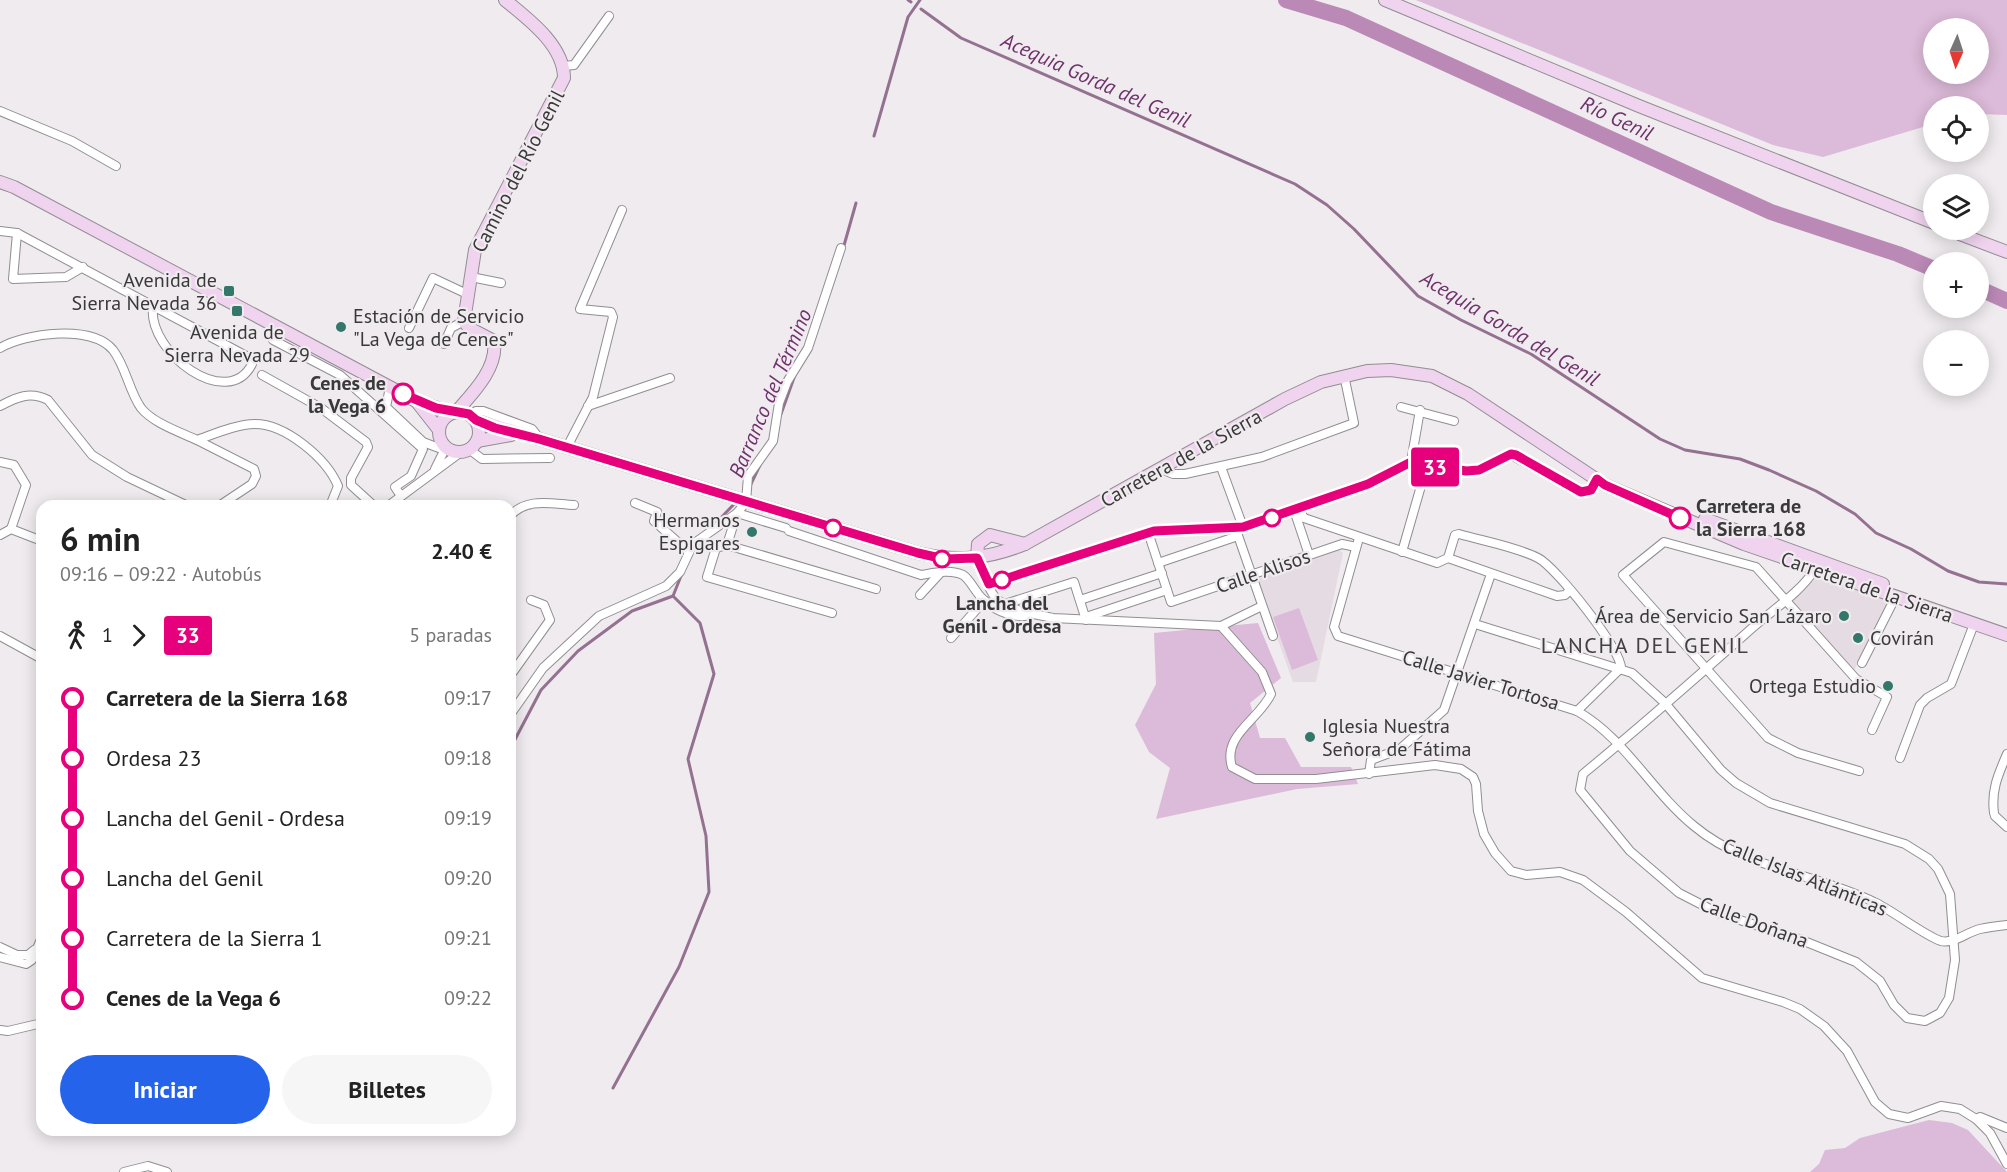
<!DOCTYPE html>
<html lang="es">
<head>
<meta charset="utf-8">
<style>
	:root { --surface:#fff; --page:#f6f6f6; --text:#222; --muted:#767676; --accent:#2563eb }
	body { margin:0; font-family:"PT Sans",sans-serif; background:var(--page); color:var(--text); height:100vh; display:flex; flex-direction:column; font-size:22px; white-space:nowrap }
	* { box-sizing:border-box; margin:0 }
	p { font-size:20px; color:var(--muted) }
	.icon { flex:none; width:33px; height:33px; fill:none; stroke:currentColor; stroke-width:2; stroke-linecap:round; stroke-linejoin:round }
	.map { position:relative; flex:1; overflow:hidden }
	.side { position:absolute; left:36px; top:500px; width:480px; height:636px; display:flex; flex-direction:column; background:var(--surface); border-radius:18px; box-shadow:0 3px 15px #0003 }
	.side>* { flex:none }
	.badge { padding:0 12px; border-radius:4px; font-size:21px; line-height:39px }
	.needle { width:39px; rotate:183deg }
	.fabs { position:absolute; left:1923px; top:18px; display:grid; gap:12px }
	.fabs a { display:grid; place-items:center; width:66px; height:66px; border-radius:50%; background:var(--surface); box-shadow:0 3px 15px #0003; font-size:30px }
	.map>.badge { position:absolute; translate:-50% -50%; box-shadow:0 0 0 3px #fff }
	.legs { display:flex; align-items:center; gap:9px; height:66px; padding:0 24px; font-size:20px }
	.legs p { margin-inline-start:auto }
	.head { display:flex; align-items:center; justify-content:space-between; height:102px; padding:0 24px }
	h1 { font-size:33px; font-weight:700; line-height:45px }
	.cta { display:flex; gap:12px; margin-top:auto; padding:12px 24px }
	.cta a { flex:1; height:69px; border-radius:36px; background:var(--accent); color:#fff; font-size:24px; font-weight:700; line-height:69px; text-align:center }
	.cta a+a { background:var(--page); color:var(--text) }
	ul { padding:0 24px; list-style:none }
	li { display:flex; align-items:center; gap:21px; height:60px; font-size:22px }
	li i { display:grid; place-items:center; width:9px; height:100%; margin:0 8px; background:currentColor }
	li i::after { content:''; width:15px; height:15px; margin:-8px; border:4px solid; border-radius:50%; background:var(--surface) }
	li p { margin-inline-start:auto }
	li:first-child i { background:linear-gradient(#0000 50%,currentColor 0) }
	li:last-child i { background:linear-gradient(currentColor 50%,#0000 0) }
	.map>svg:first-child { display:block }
	.built { fill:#e5dbe3 }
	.green { fill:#dcbad9; fill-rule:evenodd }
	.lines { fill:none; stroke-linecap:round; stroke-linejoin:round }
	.stream { stroke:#947191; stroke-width:3 }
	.river { stroke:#bb89b6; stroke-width:16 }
	.street-casing { stroke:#918e91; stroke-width:10 }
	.secondary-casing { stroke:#918e91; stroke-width:14 }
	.street { stroke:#fff; stroke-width:8 }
	.secondary { stroke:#f0d3ee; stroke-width:12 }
	.line-1-casing { stroke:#fff; stroke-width:14 }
	.line-1 { stroke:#e6007b; stroke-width:9 }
	.poi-dot { fill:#33776b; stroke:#efebee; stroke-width:2 }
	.stop-1-dot { fill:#fff; stroke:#e6007b; stroke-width:3 }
	.labels { text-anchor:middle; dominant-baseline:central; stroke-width:4.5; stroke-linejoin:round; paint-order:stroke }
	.street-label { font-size:20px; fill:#3a393a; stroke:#efebee }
	.poi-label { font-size:20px; fill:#3a393a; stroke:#efebee; text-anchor:end }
	.stop-label { font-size:20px; font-weight:bold; fill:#3a393a; stroke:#efebee; text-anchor:end }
	.water-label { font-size:21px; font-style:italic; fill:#6f326c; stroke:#efebee }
	.quarter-label { font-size:22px; letter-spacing:1.5px; fill:#434042; stroke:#efebee }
</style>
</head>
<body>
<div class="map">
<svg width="2007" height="1172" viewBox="0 0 2007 1172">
	<rect width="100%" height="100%" fill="#efebee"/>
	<g class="built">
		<path d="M1338,549L1343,553L1316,682H1293L1255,576Z"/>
		<path d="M1821,574L1890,598L1854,671L1791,600Z"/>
	</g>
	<g class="green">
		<path d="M1416,0H2007V115L1979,114L1978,106H1934L1933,124L1823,157L1773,145ZM1934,28H1978V74H1934Z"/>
		<path d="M1299,608L1318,660L1292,670L1273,617Z"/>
		<path d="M1258,623L1281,678L1250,703L1260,738H1285L1301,767H1351L1358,784L1297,789L1156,819L1170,768L1149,752L1135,725L1156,684L1154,633Z"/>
		<path d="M1929,1120L1952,1123L1968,1130L2007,1172H1810L1819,1164L1825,1150L1845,1148L1860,1138Z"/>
	</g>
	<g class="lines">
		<g class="stream">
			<path d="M908,0L911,2"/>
			<path d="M921,9L961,38L1295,184L1327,205L1354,229L1418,296L1461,320L1531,354L1660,439L1685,450L1740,459L1769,470L1816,491L1855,514L1876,533L1911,549L1948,571L1979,582L2007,584"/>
			<path d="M874,136L908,17L920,0"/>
			<path d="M843,249L856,203"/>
			<path d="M781,414L795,375"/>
			<path d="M750,486L760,465"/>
			<path d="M716,523L736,502"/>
			<path d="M510,749L541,690L578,651L632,611L673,596L681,576"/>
			<path d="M613,1088L679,967L709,892L706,836L688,759L714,674L700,623L673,596"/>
		</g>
		<g class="river">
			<path d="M1286,0L1346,18L1771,212L1898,254L1934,269"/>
			<path d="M1978,288L2007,301"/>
		</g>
		<g class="street-casing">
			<g id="street">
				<path d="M564,66L574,65L609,16"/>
				<path d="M0,111L72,141L116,166"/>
				<path d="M0,231L17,233L250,358L252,364C228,412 147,353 153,306"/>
				<path d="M17,233L13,279L66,277L83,267"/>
				<path d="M471,277L501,283"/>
				<path d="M409,328L433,278L467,294"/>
				<path d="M273,340L340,375L423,449L411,476L395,487L401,496"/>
				<path d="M444,344L451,328L464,321"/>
				<path d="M0,348C25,333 92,324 113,350C126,367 129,391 141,408C153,423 180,432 197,440C214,434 237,424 255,424C286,424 327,459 338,486L330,506"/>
				<path d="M262,375L321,408L366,442L368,447L351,478V485L374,506"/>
				<path d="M390,387L386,407L423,442L439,448L444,446"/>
				<path d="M0,406C17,397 30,391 48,400L92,455L127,477L188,506"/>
				<path d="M588,406L670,378"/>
				<path d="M1401,407L1454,421"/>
				<path d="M471,415L476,411H483L532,429L539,438"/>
				<path d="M197,440L254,469L256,476L252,484L219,506"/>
				<path d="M567,447L593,397L613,317L611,312L580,309L622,210"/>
				<path d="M469,449L482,459L550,458"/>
				<path d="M0,462L14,465L26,485L11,529"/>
				<path d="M1411,462L1420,410"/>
				<path d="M1221,467L1243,527"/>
				<path d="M435,469L446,447"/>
				<path d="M1161,469L1173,474H1185L1262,457L1354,423L1344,375"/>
				<path d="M635,503L657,512L654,521L689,552"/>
				<path d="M388,506L461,452"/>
				<path d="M1299,509L1304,518L1437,563L1448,558L1557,596L1565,595L1569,591"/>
				<path d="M1294,510L1309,555"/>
				<path d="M737,513L786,528"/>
				<path d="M510,516C527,497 551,504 574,505"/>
				<path d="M1235,527L1273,636"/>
				<path d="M789,531L921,575C934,573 950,569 963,575C971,580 976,594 984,600C998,613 1018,620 1035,614"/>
				<path d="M1148,532L1171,602L1342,544L1356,547"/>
				<path d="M0,535L11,529L42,541"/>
				<path d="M1359,538L1334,627L1338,636L1577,711C1625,738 1651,791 1694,826C1745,869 1815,873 1874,902C1892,910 1925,936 1941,941C1954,944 1967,932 1980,929C1989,927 1998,926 2007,925"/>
				<path d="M727,545L876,589"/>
				<path d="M1402,552L1427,465"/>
				<path d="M977,558C983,570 987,588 995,597C1008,611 1035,614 1053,618L1221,626L1262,672L1271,694C1259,720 1222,735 1232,767L1255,779H1316L1435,765L1461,769L1473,777L1476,784L1478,811L1484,834L1495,853L1511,871L1526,875L1560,872L1583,880L1626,912L1702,978L1783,1002L1800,1009L1824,1026L1847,1051L1875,1102L1889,1114L1908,1118L1941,1106L1960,1109L1976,1119L1990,1133L2007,1164"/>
				<path d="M1448,558L1455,535L1459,534C1483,541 1517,547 1538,558C1556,567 1621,649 1621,668"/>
				<path d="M1158,563L1238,536"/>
				<path d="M989,584L1154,531L1243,527L1368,484L1411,462L1465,471L1479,470L1511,455L1581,492L1591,490L1597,479"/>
				<path d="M920,595L942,571"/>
				<path d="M1080,600L1162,573"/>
				<path d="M1005,604L1074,582L1086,620"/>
				<path d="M832,613L707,577L716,548L727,545L737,513L746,502L748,476L773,441L779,403L787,382L808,348L841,248"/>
				<path d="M1086,617L1167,590"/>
				<path d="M1475,624L1632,673L1665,703L1721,770L1736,783L1770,803L1905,844L1929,859L1938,869L1950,894L1955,960L1949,998L1940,1013L1925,1021L1907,1018L1894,1005L1880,981L1856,962L1799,939L1718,913L1679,893L1630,851L1580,790L1583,774C1640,727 1696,678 1751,629C1771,611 1801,592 1815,569"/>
				<path d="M1221,626L1262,606"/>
				<path d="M0,636L42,659"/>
				<path d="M951,638L984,601"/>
				<path d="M1862,663L1895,598"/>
				<path d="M510,676L550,620L544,605L531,600"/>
				<path d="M1577,711L1621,668"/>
				<path d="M510,715L543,668L599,616L666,586L680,572L693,544L737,513"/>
				<path d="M1900,758L1920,705L1927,698L1951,684L1974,624"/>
				<path d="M1859,771L1798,753L1768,738L1623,575L1664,542L1756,567L1856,679L1887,697L1872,730"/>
				<path d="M1369,774L1371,760L1400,749L1444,710L1491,574"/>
				<path d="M1994,813C1991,790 1998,775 2007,754"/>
				<path d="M1995,816L2007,827"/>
				<path d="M0,947L17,955H28L34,950"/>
				<path d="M0,957L26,964L32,960L42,937"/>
				<path d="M0,1030L8,1031L42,1023"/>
				<path d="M1976,1119L1980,1117L2007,1128"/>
				<path d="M124,1172L148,1166L167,1172"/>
			</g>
		</g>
		<g class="secondary-casing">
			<g id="secondary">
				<path d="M1385,0L1639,106L1934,223"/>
				<path d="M0,182L14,187L416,401L452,413"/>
				<path d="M1949,230L2007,252"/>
				<path d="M417,402L439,430"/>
				<path d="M457,411C473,393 498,368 494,341L469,328L464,321L475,250L564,78C564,45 528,19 505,0"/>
				<circle cx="459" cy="432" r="20"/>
				<path d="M476,420L918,553C956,562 988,559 1025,544L1285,399L1321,382L1367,371L1391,370L1432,376L1468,394L1605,485L1744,544L2007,635"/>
				<path d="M477,441L511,435"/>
				<path d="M1705,519L1883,584"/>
				<path d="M977,558L978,544L990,535L1025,544"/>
			</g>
		</g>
		<use href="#street" class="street"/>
		<use href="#secondary" class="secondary"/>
	</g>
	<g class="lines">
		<g class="line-1-casing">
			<path id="line-1" d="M403,394L436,408L469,414L476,420L495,428L539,439L918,553L944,559L977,558L989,584L1154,531L1243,527L1368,484L1411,462L1466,471L1479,470L1511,454L1516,455L1581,492L1591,490L1597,479L1605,485L1680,518"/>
		</g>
		<use href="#line-1" class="line-1"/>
	</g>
	<g class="poi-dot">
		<rect x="223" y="285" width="12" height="12" rx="3"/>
		<rect x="231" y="305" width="12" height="12" rx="3"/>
		<circle cx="341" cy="327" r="6"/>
		<circle cx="752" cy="532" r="6"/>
		<circle cx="1844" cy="616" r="6"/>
		<circle cx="1858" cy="638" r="6"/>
		<circle cx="1888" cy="686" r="6"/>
		<circle cx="1310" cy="737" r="6"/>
	</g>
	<g class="stop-1-dot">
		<circle cx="403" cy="394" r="10"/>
		<circle cx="1272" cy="518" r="8"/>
		<circle cx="1680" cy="518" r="10"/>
		<circle cx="833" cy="528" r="8"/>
		<circle cx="942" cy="559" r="8"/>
		<circle cx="1002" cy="580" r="8"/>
	</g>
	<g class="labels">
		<g class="street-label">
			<text transform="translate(518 171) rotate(-63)">Camino del Río Genil</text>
			<text transform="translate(1181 458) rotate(-29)">Carretera de la Sierra</text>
			<text transform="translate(1263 571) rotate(-19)">Calle Alisos</text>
			<text transform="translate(1867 587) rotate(19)">Carretera de la Sierra</text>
			<text transform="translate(1481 680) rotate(17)">Calle Javier Tortosa</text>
			<text transform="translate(1805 877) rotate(22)">Calle Islas Atlánticas</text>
			<text transform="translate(1754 922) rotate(20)">Calle Doñana</text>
		</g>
		<g class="poi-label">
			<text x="217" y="280">Avenida de<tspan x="217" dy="23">Sierra Nevada 36</tspan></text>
			<text x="353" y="316" text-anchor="start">Estación de Servicio<tspan x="353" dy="23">"La Vega de Cenes"</tspan></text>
			<text x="237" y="332" text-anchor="middle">Avenida de<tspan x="237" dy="23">Sierra Nevada 29</tspan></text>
			<text x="740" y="520">Hermanos<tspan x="740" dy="23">Espigares</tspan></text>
			<text x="1832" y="616">Área de Servicio San Lázaro</text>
			<text x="1870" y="638" text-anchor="start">Covirán</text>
			<text x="1876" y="686">Ortega Estudio</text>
			<text x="1322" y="726" text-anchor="start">Iglesia Nuestra<tspan x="1322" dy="23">Señora de Fátima</tspan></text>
		</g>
		<g class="stop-label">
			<text x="386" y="383">Cenes de<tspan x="386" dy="23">la Vega 6</tspan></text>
			<text x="1696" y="506" text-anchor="start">Carretera de<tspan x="1696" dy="23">la Sierra 168</tspan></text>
			<text x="1002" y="603" text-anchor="middle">Lancha del<tspan x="1002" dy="23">Genil - Ordesa</tspan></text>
		</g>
		<g class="water-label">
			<text transform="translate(1096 80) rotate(24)">Acequia Gorda del Genil</text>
			<text transform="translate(1617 118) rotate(25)">Río Genil</text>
			<text transform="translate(1510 328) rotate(31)">Acequia Gorda del Genil</text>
			<text transform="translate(770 393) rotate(-67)">Barranco del Término</text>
		</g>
		<g class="quarter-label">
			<text x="1645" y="645">LANCHA DEL GENIL</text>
		</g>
	</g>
</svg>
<div class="fabs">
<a><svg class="needle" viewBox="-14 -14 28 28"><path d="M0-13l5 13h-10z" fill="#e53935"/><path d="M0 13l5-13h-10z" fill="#767676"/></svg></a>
<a><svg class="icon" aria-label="locate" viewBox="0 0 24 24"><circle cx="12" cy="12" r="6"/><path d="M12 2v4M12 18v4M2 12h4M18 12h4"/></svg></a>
<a><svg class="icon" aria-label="layers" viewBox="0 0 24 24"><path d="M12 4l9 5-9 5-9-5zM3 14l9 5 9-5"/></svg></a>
<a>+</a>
<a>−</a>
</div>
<b class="badge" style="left:1435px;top:467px;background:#e6007b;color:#fff">33</b>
<section class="side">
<div class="head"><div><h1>6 min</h1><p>09:16 – 09:22 · Autobús</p></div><b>2.40 €</b></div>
<div class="legs"><svg class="icon" aria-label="walk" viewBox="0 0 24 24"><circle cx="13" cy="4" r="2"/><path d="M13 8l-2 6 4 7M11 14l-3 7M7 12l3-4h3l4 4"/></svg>1<svg class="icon" aria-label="forward" viewBox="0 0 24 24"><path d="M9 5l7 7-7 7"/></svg><b class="badge" style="background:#e6007b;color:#fff">33</b><p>5 paradas</p></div>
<ul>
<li><i style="color:#e6007b"></i><b>Carretera de la Sierra 168</b><p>09:17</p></li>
<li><i style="color:#e6007b"></i><span>Ordesa 23</span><p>09:18</p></li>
<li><i style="color:#e6007b"></i><span>Lancha del Genil - Ordesa</span><p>09:19</p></li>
<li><i style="color:#e6007b"></i><span>Lancha del Genil</span><p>09:20</p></li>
<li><i style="color:#e6007b"></i><span>Carretera de la Sierra 1</span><p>09:21</p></li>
<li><i style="color:#e6007b"></i><b>Cenes de la Vega 6</b><p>09:22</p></li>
</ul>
<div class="cta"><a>Iniciar</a><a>Billetes</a></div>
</section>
</div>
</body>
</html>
